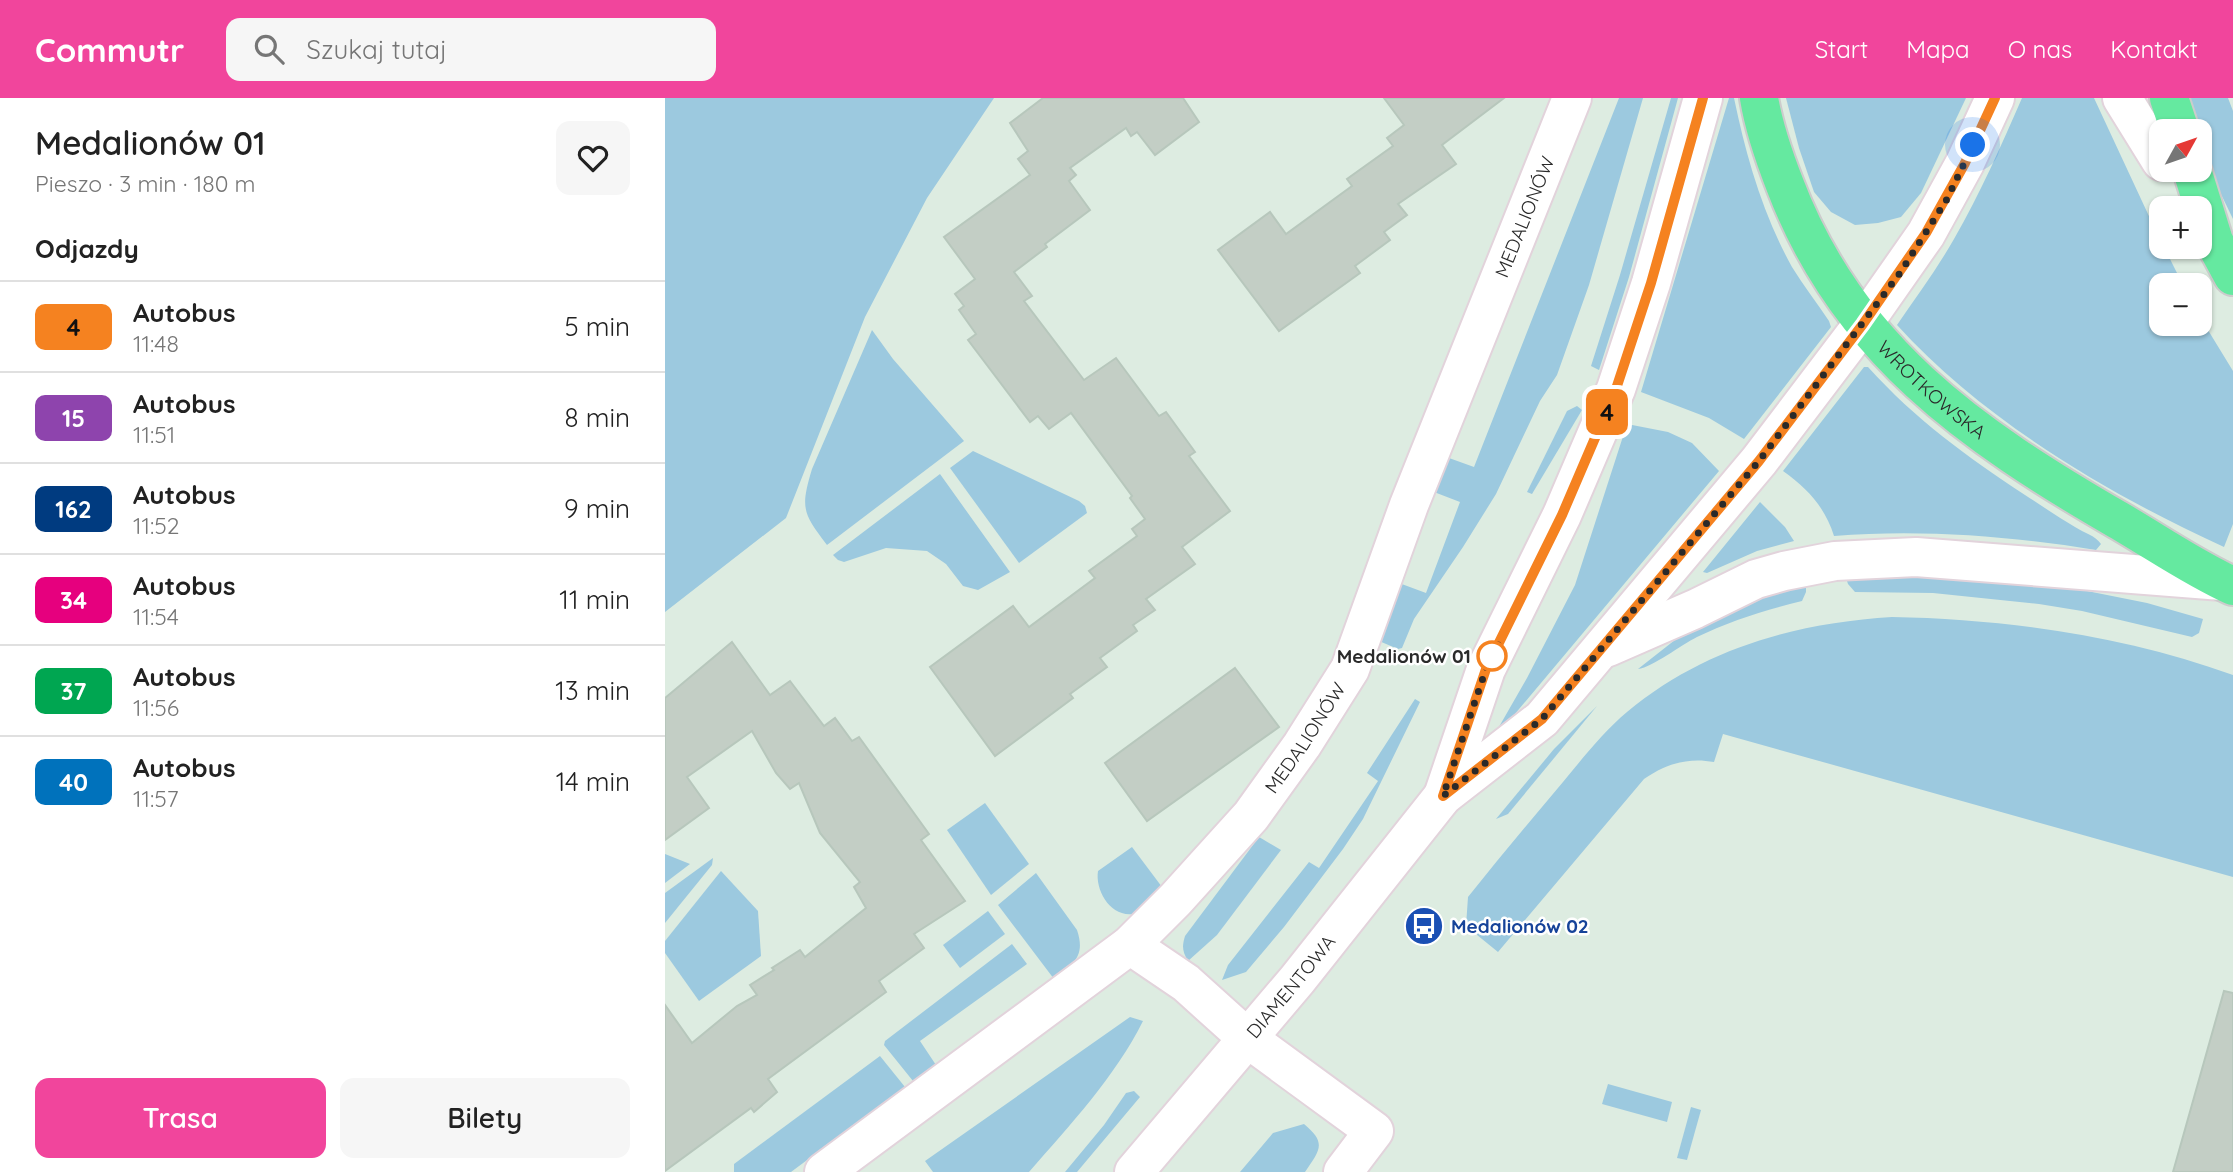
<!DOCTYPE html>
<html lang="pl">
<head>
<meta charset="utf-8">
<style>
	:root { --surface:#fff; --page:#f6f6f6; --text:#222; --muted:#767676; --line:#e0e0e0; --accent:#f1459c }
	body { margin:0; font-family:Quicksand,sans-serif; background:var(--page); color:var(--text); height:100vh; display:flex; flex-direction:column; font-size:26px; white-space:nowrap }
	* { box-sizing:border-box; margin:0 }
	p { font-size:23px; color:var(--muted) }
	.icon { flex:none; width:38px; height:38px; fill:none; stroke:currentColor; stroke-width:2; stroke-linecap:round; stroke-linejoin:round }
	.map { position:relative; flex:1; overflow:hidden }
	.side { display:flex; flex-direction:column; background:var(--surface); width:665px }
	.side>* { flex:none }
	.badge { padding:0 14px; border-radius:10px; font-size:24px; line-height:46px }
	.needle { width:46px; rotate:50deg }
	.tools { position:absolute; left:1484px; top:21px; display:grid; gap:14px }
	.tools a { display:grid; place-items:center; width:63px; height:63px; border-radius:14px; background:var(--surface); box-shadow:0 2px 5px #0004; font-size:35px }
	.you { position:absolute; width:35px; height:35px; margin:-18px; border:5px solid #fff; border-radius:50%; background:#1a73e8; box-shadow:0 0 0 10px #1a73e833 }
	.map>.badge { position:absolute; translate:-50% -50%; box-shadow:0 0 0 4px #fff }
	h2 { padding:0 35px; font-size:26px; line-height:63px }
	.round { display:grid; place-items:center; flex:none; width:74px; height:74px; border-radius:14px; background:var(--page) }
	.summary { display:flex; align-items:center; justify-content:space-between; height:119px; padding:0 35px }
	h1 { font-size:33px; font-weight:600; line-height:52px }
	.cta { display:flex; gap:14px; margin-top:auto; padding:14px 35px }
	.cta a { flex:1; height:80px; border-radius:14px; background:var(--accent); color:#fff; font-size:28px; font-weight:600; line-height:80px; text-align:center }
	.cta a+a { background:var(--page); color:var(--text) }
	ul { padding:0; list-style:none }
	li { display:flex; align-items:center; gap:21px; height:91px; padding:0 35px; border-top:2px solid var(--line) }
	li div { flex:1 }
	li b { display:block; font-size:26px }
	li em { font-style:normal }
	li .badge { min-width:77px; font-weight:700; text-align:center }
	header { display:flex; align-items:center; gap:42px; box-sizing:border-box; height:98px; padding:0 35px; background:var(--accent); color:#fff }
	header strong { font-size:33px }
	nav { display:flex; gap:38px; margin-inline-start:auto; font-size:24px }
	.search { width:490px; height:63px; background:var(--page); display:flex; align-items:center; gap:18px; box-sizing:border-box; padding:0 24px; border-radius:14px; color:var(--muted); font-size:26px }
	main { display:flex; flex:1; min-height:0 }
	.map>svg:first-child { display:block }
	.green { fill:#9cc9df }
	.building { fill:#c3cec5; stroke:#b7c7bc; stroke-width:2 }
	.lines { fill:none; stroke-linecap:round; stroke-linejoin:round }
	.minor-casing { stroke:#e2d3db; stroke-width:42 }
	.tertiary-casing { stroke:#e2d3db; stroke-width:42 }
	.primary-casing { stroke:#ccc; stroke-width:42 }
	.minor { stroke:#fff; stroke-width:38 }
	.tertiary { stroke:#fff; stroke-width:38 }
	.primary { stroke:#65e9a0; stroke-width:38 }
	.line-casing { stroke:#fff; stroke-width:16 }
	.line { stroke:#f58220; stroke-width:10 }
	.walk { stroke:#2a2a2a; stroke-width:7; stroke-dasharray:0 12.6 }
	.stop-dot { fill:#fff; stroke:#f58220; stroke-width:3.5 }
	.labels { text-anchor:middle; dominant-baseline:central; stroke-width:5; stroke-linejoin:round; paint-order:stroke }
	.street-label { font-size:19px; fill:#2a2a2a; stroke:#fff }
	.stop-label { font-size:19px; font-weight:bold; fill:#2a2a2a; stroke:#fff; text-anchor:end }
	.transit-label { font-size:19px; font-weight:bold; fill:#164399; stroke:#fff; text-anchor:start }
</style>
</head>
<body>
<header>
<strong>Commutr</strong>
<div class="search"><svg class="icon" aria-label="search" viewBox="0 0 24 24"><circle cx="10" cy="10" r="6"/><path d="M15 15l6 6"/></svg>Szukaj tutaj</div>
<nav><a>Start</a><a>Mapa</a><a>O nas</a><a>Kontakt</a></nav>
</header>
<main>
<section class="side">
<div class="summary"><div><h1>Medalionów 01</h1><p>Pieszo · 3 min · 180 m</p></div><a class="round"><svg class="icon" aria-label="heart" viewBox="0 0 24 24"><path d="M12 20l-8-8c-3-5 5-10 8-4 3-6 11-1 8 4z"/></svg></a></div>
<h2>Odjazdy</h2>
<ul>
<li><span class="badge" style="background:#f58220;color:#111">4</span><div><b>Autobus</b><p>11:48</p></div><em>5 min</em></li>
<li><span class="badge" style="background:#8e44ad;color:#fff">15</span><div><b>Autobus</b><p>11:51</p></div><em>8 min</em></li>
<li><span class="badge" style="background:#003b80;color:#fff">162</span><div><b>Autobus</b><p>11:52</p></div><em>9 min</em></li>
<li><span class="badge" style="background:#e6007e;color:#fff">34</span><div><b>Autobus</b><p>11:54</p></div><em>11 min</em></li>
<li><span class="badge" style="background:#00a651;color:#fff">37</span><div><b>Autobus</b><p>11:56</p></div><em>13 min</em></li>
<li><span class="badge" style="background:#0072bc;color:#fff">40</span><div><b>Autobus</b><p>11:57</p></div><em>14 min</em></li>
</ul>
<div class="cta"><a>Trasa</a><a>Bilety</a></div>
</section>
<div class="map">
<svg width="1568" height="1074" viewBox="0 0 1568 1074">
	<rect width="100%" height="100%" fill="#ddece1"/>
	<g class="green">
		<path d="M0,0H329L262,100L200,219L121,420L0,514Z"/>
		<path d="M954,0H978L924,187L892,277L875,303L831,396L798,449L749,521L737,550L733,551L714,543L734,485L761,495L795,404L769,394L784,360L809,369Z"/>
		<path d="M1006,0H1013L964,179L934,272L926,268L955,177Z"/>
		<path d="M1064,0H1069C1081,58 1098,117 1127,169C1138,187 1152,205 1164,223L1166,229L1079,341L1044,320L976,294Z"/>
		<path d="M1121,0H1301L1256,95L1236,119L1213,125L1190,127L1166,114L1149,94L1134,50Z"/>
		<path d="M1357,0H1429L1496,144V149H1499L1518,187H1496V226H1535V219L1568,273V426L1559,449C1443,396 1318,322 1232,227C1251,199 1272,171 1289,141C1315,96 1336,48 1357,0Z"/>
		<path d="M1518,0H1563L1568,13V121C1557,96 1535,60 1535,33H1531Z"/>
		<path d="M207,232L228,261L299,343L162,447C138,415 135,411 147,371Z"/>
		<path d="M1199,269H1203C1251,322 1301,358 1360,397C1377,408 1393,419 1410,429C1419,435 1430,437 1436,446L1431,452C1345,438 1255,431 1169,438C1160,409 1142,390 1118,373Z"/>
		<path d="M912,308L917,312L867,396L862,394L902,313Z"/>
		<path d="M962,326L1003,334L1027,345L1054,373L823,648L862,580L910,487Z"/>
		<path d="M308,353L414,403L420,408L422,415L354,465L285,370Z"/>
		<path d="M275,376L345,474L313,492L298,488L281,466L262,453L221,450L179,464L173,462L168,457Z"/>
		<path d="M1095,404L1120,429L1129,443L1092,453L1042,475L1038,474Z"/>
		<path d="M1206,474L1412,491L1482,505L1538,521L1534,535L1527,539L1417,513L1374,506L1268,495L1190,494L1183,486L1180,477Z"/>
		<path d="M1141,484V494L1137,503C1100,512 1065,523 1032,539C1016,547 988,569 973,571L1015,538L1061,512Z"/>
		<path d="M1227,519C1341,521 1460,538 1568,577V779L1058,636L1049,664C1023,659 1001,666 979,681L833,854L801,828L803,799C834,760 866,722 898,684C918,660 938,634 962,614C1038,551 1130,525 1227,519Z"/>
		<path d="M750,601L755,604L698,721L678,751L619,829L581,874L557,882L563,867L644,764L654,770L713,683L702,675Z"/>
		<path d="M932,608L843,716L831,721L889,651Z"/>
		<path d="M320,705L364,766L326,797L282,732Z"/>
		<path d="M594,739L616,752L552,837L523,863C517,853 517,848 520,838Z"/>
		<path d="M467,749L500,793C491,801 480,814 468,816C445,819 430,792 433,773Z"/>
		<path d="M0,756L25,766L0,785Z"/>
		<path d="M48,760L47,767L0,825V795Z"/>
		<path d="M56,773L93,813L96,858L34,903L0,855V843Z"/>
		<path d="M371,775L412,832C421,859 408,866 389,881L333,807Z"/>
		<path d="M323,813L340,836L295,870L278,847Z"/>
		<path d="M347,846L362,866L255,943L271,967L248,983L219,947L220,943Z"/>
		<path d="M465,919L478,923C450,979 405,1027 364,1074H268L260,1063Z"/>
		<path d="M215,958L240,989L126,1074H69V1066Z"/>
		<path d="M943,986L1007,1004L1002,1024L937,1006Z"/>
		<path d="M469,993L475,999L412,1074H400L439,1027L461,995Z"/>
		<path d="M1026,1009L1036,1012L1022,1062L1012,1060Z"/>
		<path d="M639,1026C662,1045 655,1052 640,1074H575L608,1035Z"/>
	</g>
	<g class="building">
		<path d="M378,0H518L534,24L490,57L472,34L466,38L461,30L405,70L411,77L404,83L425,112L380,146L382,149L349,174L367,198L359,203L419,282L451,260L494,318L501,314L530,354L524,358L565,413L517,449L530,466L481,501L490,512L468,527L472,533L435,560L442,569L405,596L408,600L330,658L265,569L348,508L364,529L430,480L424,473L472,438L467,431L480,421L465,400L467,398L406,315L384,331L373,318L365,324L303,242L311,236L294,212L299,208L290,196L310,181L279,139L365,77L353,61L363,53L345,25Z"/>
		<path d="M719,0H839L777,47L791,66L733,106L742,117L719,134L725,142L690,168L695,175L614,233L553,152L605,114L621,136L687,88L682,81L728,48L722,40L739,27Z"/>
		<path d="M67,544L105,597L125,583L159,628L170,620L187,643L194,639L264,736L256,742L300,803L249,836L259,850L214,883L221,894L103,981L112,994L89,1014L86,1010L0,1073V907L27,945L72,908L92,897L85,887L109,872L107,870L135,852L140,859L201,810L189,789L195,784L155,735L134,685L125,691L111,675L87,633L22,679L44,710L0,742V600Z"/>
		<path d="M570,570L614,629L482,723L440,665Z"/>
		<path d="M1559,893L1568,895V1074H1508Z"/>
	</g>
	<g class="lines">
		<g class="minor-casing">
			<g id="minor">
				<path d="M465,847L521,885L582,940L709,1033L678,1074"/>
				<path id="s1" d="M159,1074L465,847L510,802L586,718L637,647L685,571L744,407L907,0"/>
			</g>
		</g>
		<g class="tertiary-casing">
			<g id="tertiary">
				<path d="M1457,0L1496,63"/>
				<path d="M943,549L1030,511L1091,481L1119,473L1170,463L1251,459L1557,483"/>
				<path d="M778,698L821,571L897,417L951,291L986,185L1038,0"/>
				<path id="s2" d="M469,1074L632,882L778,698L877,621L1094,363L1198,226L1261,136L1300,65L1330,0"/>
			</g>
		</g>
		<g class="primary-casing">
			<g id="primary">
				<path id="s3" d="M1094,0C1099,30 1109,59 1120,87C1182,251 1306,337 1453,422C1491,444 1528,470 1568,488"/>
				<path d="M1504,0L1515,33"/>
				<path d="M1527,72L1549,143L1568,178"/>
			</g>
		</g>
		<use href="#minor" class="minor"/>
		<use href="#tertiary" class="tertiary"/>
		<use href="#primary" class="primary"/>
	</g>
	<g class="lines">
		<g class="line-casing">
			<path id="line" d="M1038,0L986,185L951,291L897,417L821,571L778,698L877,621L1094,363L1198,226L1261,135L1300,65L1330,0"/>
		</g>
		<use href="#line" class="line"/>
		<path class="walk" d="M827,558L833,547L821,571L778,698L877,621L1094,363L1235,175L1282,101L1308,47"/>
	</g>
	<defs>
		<g id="bus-disc" transform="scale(2.0125)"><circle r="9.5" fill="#1a4fb4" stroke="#fff"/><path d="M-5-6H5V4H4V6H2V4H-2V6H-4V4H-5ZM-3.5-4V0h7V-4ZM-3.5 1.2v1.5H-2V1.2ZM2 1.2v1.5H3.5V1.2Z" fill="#fff"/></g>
	</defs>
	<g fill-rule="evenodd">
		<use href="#bus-disc" x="759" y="828"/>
	</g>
	<circle class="stop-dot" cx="827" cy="558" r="14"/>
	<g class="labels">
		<g class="street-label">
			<text stroke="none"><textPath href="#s1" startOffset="1220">MEDALIONÓW</textPath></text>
			<text stroke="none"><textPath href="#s3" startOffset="346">WROTKOWSKA</textPath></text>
			<text stroke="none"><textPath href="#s1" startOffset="653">MEDALIONÓW</textPath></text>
			<text stroke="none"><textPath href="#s2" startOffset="243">DIAMENTOWA</textPath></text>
		</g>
		<g class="stop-label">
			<text x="806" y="558">Medalionów 01</text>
		</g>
		<g class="transit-label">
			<text x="786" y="828">Medalionów 02</text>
		</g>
	</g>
</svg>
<div class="tools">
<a><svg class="needle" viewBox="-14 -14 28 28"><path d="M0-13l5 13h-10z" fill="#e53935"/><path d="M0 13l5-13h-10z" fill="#767676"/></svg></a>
<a>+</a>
<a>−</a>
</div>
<div class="you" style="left:1308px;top:47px"></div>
<b class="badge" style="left:942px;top:314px;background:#f58220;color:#111">4</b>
</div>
</main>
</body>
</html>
